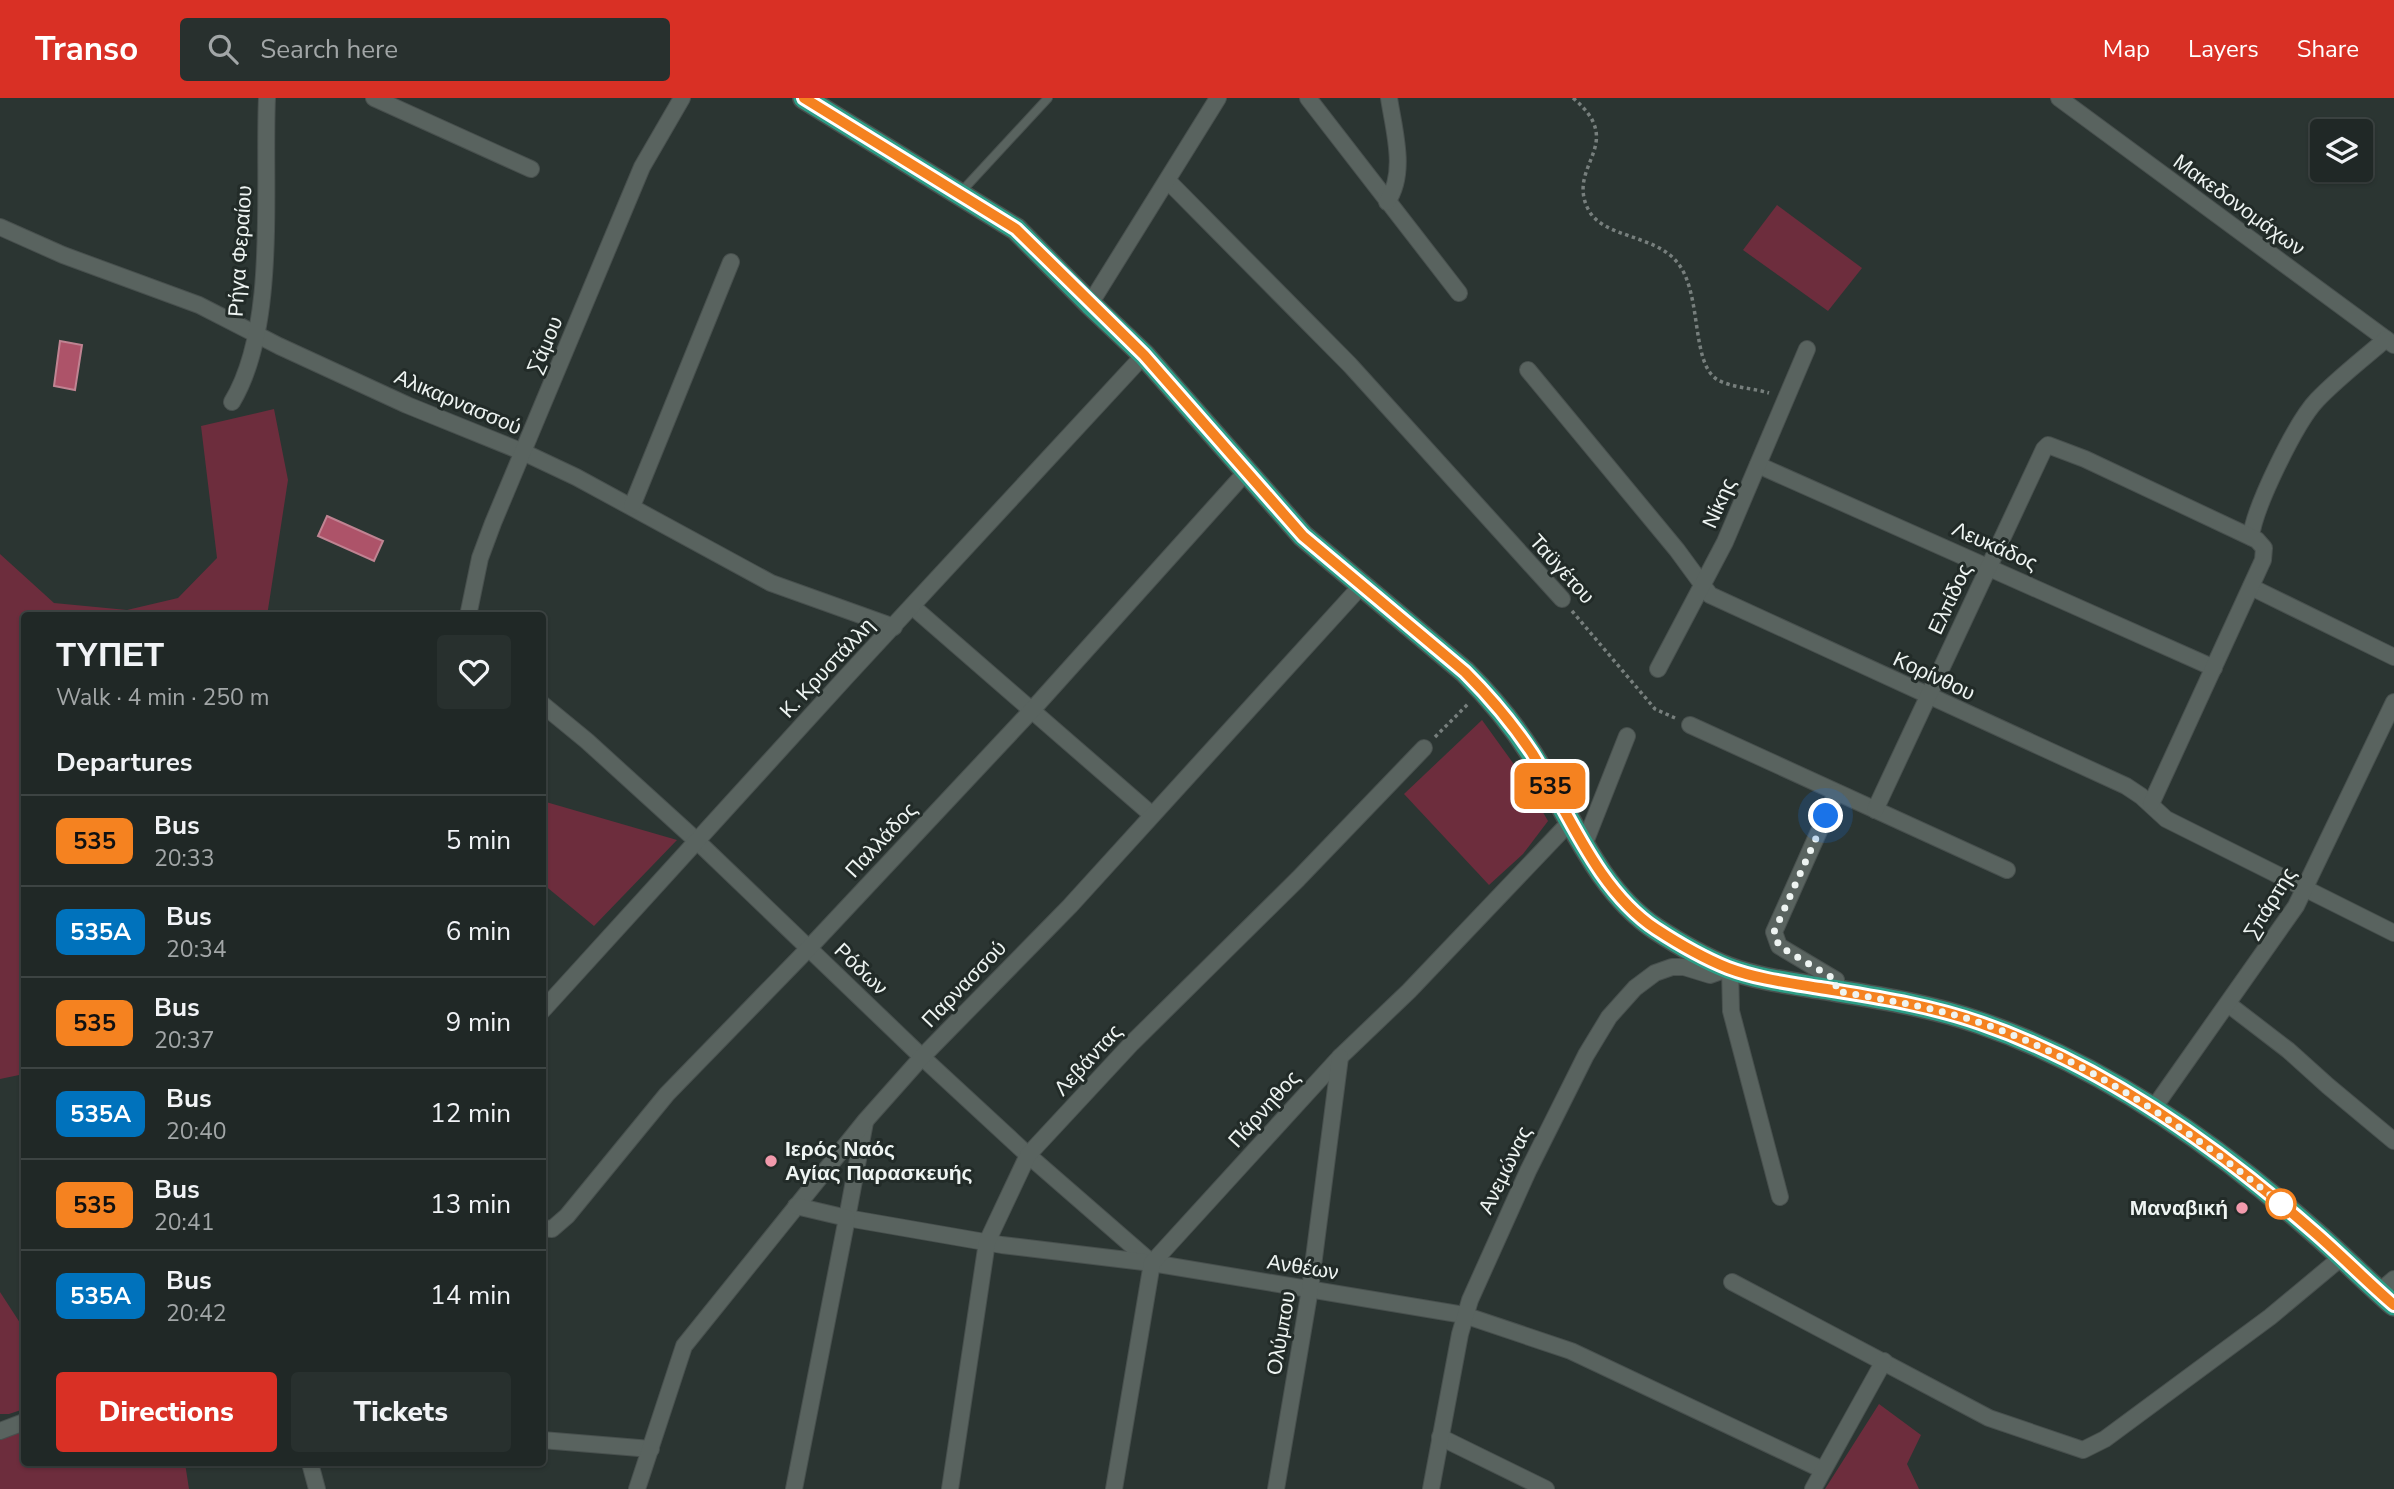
<!DOCTYPE html>
<html lang="en">
<head>
<meta charset="utf-8">
<style>
	:root { --surface:#202826; --page:#28302e; --text:#f1f3f6; --muted:#a2a6a7; --line:#3d4443; --accent:#d93025 }
	body { margin:0; font-family:"Nunito Sans",sans-serif; background:var(--page); color:var(--text); height:100vh; display:flex; flex-direction:column; font-size:26px; white-space:nowrap }
	* { box-sizing:border-box; margin:0 }
	p { font-size:23px; color:var(--muted) }
	.icon { flex:none; width:38px; height:38px; fill:none; stroke:currentColor; stroke-width:2; stroke-linecap:round; stroke-linejoin:round }
	.map { position:relative; flex:1; overflow:hidden }
	.details { position:absolute; left:21px; top:514px; width:525px; height:854px; display:flex; flex-direction:column; background:var(--surface); border-radius:7px; box-shadow:0 2px 5px #0004,0 0 0 2px var(--line) }
	.details>* { flex:none }
	.badge { padding:0 14px; border-radius:10px; font-size:24px; line-height:46px }
	.buttons { position:absolute; left:2310px; top:21px; display:grid; gap:14px }
	.buttons a { display:grid; place-items:center; width:63px; height:63px; border-radius:7px; background:var(--surface); box-shadow:0 2px 5px #0004,0 0 0 2px var(--line); font-size:35px }
	.you { position:absolute; width:35px; height:35px; margin:-18px; border:5px solid #fff; border-radius:50%; background:#1a73e8; box-shadow:0 0 0 10px #1a73e833 }
	.map>.badge { position:absolute; translate:-50% -50%; box-shadow:0 0 0 4px #fff }
	h2 { padding:0 35px; font-size:26px; line-height:63px }
	.round { display:grid; place-items:center; flex:none; width:74px; height:74px; border-radius:7px; background:var(--page) }
	.headline { display:flex; align-items:center; justify-content:space-between; height:119px; padding:0 35px }
	h1 { font-size:33px; font-weight:800; line-height:52px }
	.button { display:flex; gap:14px; margin-top:auto; padding:14px 35px }
	.button a { flex:1; height:80px; border-radius:7px; background:var(--accent); color:#fff; font-size:28px; font-weight:800; line-height:80px; text-align:center }
	.button a+a { background:var(--page); color:var(--text) }
	ul { padding:0; list-style:none }
	li { display:flex; align-items:center; gap:21px; height:91px; padding:0 35px; border-top:2px solid var(--line) }
	li div { flex:1 }
	li b { display:block; font-size:26px }
	li em { font-style:normal }
	li .badge { min-width:77px; font-weight:700; text-align:center }
	header { display:flex; align-items:center; gap:42px; box-sizing:border-box; height:98px; padding:0 35px; background:var(--accent); color:#fff }
	header strong { font-size:33px }
	nav { display:flex; gap:38px; margin-inline-start:auto; font-size:24px }
	.search { width:490px; height:63px; background:var(--page); display:flex; align-items:center; gap:18px; box-sizing:border-box; padding:0 24px; border-radius:7px; color:var(--muted); font-size:26px }
	.map>svg:first-child { display:block }
	.green { fill:#6d2d3d }
	.water { fill:#ad5369; stroke:#c08392; stroke-width:2 }
	.lines { fill:none; stroke-linecap:round; stroke-linejoin:round }
	.lane-casing { stroke:#48504e; stroke-width:10 }
	.street-casing { stroke:#48504e; stroke-width:18 }
	.primary-casing { stroke:#48504e; stroke-width:24 }
	.path { stroke:#777f7d; stroke-width:3.5; stroke-dasharray:3.5 3.5; stroke-linecap:butt }
	.lane { stroke:#59635f; stroke-width:8 }
	.street { stroke:#59635f; stroke-width:16 }
	.primary { stroke:#2e9d86; stroke-width:21 }
	.line-casing { stroke:#fff; stroke-width:16 }
	.line { stroke:#f58220; stroke-width:10 }
	.walk { stroke:#eef4f2; stroke-width:7; stroke-dasharray:0 12.6 }
	.poi-dot { fill:#f29aac; stroke:#222b28; stroke-width:2.5 }
	.stop-dot { fill:#fff; stroke:#f58220; stroke-width:3.5 }
	.labels { text-anchor:middle; dominant-baseline:central; stroke-width:6; stroke-linejoin:round; paint-order:stroke }
	.street-label { font-size:21px; fill:#eef4f2; stroke:#222b28 }
	.poi-label { font-size:21px; font-weight:bold; fill:#eef4f2; stroke:#222b28; text-anchor:start }
</style>
</head>
<body>
<header>
<strong>Transo</strong>
<div class="search"><svg class="icon" aria-label="search" viewBox="0 0 24 24"><circle cx="10" cy="10" r="6"/><path d="M15 15l6 6"/></svg>Search here</div>
<nav><a>Map</a><a>Layers</a><a>Share</a></nav>
</header>
<div class="map">
<svg width="2394" height="1391" viewBox="0 0 2394 1391">
	<rect width="100%" height="100%" fill="#2b3532"/>
	<g class="green">
		<path d="M1777,107L1862,170L1828,213L1743,152Z"/>
		<path d="M274,311L288,382L267,518H24V976L0,981V456L54,505L127,512L178,500L217,460L201,328Z"/>
		<path d="M1482,622L1521,676L1548,723L1523,756L1489,787L1404,696Z"/>
		<path d="M546,704L677,742L594,828L543,786L542,710Z"/>
		<path d="M0,1194L24,1231V1311L9,1316H0Z"/>
		<path d="M1879,1306L1921,1337L1907,1366L1919,1391H1825Z"/>
		<path d="M24,1332V1365H185L189,1391H0V1338Z"/>
	</g>
	<g class="water">
		<path d="M60,243L82,247L75,292L54,288Z"/>
		<path d="M327,418L383,443L374,463L318,438Z"/>
	</g>
	<g class="lines">
		<g class="lane-casing">
			<path id="lane" d="M961,94L1048,0"/>
		</g>
		<g class="street-casing">
			<g id="street">
				<path d="M374,0L531,71"/>
				<path d="M1308,0L1459,195"/>
				<path d="M2059,0L2394,247"/>
				<path d="M1168,83L1350,267L1562,501"/>
				<path d="M1387,104C1407,75 1394,33 1389,0"/>
				<path d="M0,129L63,157L199,207L279,248L407,307L523,354L576,379L771,485L894,529"/>
				<path d="M1090,206L1218,0"/>
				<path d="M1528,272L1677,452L1710,497L2126,688L2141,698L2166,721L2394,835"/>
				<path d="M232,304C278,228 263,88 267,0"/>
				<path d="M1758,367L2214,570"/>
				<path d="M632,408L731,164"/>
				<path d="M2251,439C2254,410 2296,324 2317,302C2338,280 2363,261 2386,241"/>
				<path d="M2251,489L2394,559"/>
				<path d="M913,509L1151,716"/>
				<path d="M468,518L480,460L493,425L642,69L682,0"/>
				<path d="M1658,571L1725,444L1807,251"/>
				<path d="M542,606L587,643L698,744L922,959L1028,1057L1152,1165"/>
				<path d="M1690,627L2007,772"/>
				<path d="M1875,712L2044,351L2048,347L2085,361L2257,442L2264,450L2263,462L2151,706"/>
				<path d="M1584,747L1627,638"/>
				<path d="M1836,893V882L1779,848L1774,834L1836,695"/>
				<path d="M2228,906L2288,952L2328,988L2394,1043"/>
				<path d="M542,913L846,579L1144,257"/>
				<path d="M2153,1011L2296,808L2394,604"/>
				<path d="M865,1024L847,1120L1002,1147L1152,1165L1464,1217L1571,1253L1823,1372"/>
				<path d="M542,1130L552,1131L567,1118L667,996L809,850L1033,611L1246,374"/>
				<path d="M1732,1184L1989,1320L2083,1352L2105,1341L2270,1219L2342,1159"/>
				<path d="M2379,1194L2394,1181"/>
				<path d="M0,1333L24,1324"/>
				<path d="M1440,1339L1546,1391"/>
				<path d="M542,1342L651,1351"/>
				<path d="M310,1365L317,1391"/>
				<path d="M637,1391L684,1248L866,1022L922,959L1070,808L1362,487"/>
				<path d="M794,1391L847,1120L796,1108"/>
				<path d="M950,1391L987,1144L1028,1057L1132,945L1298,781L1424,650"/>
				<path d="M1114,1391L1152,1165L1340,959L1409,893L1570,724"/>
				<path d="M1276,1391L1310,1191L1340,959"/>
				<path d="M1431,1391L1460,1236L1470,1202L1528,1073L1586,957L1609,919L1635,890L1655,875L1672,869H1684L1710,877L1730,870L1731,913L1780,1099"/>
				<path d="M1813,1391L1884,1263"/>
			</g>
		</g>
		<g class="primary-casing">
			<path id="primary" d="M804,0L1016,131L1090,206L1144,257L1303,438L1465,574C1490,599 1512,625 1531,655C1569,714 1596,791 1656,831C1679,846 1703,860 1728,870C1757,881 1790,885 1820,890C1874,899 1929,907 1980,925C2103,967 2216,1047 2312,1132C2340,1156 2366,1183 2394,1207"/>
		</g>
		<g class="path">
			<path d="M1573,0C1628,46 1566,67 1588,111C1602,140 1654,136 1677,164C1703,195 1690,266 1718,282C1733,290 1753,290 1769,295"/>
			<path d="M1572,513L1655,611L1675,620"/>
			<path d="M1435,639L1469,605"/>
		</g>
		<use href="#lane" class="lane"/>
		<use href="#street" class="street"/>
		<use href="#primary" class="primary"/>
	</g>
	<g class="lines">
		<g class="line-casing">
			<path id="line" d="M804,0L1016,131L1144,257L1303,438L1465,574C1490,599 1512,625 1532,655C1568,713 1597,792 1656,831C1679,846 1703,860 1728,870C1757,881 1790,885 1820,890C1874,899 1929,907 1980,925C2103,967 2215,1047 2312,1132C2340,1156 2366,1183 2394,1207"/>
		</g>
		<use href="#line" class="line"/>
		<path class="walk" d="M1826,718L1774,834L1779,848L1836,882V893C1885,902 1934,909 1981,925C2093,964 2192,1034 2284,1108L2281,1106"/>
	</g>
	<g class="poi-dot">
		<circle cx="771" cy="1063" r="7"/>
		<circle cx="2242" cy="1110" r="7"/>
	</g>
	<circle class="stop-dot" cx="2281" cy="1106" r="14"/>
	<g class="labels">
		<g class="street-label">
			<text transform="translate(2239 107) rotate(36)">Μακεδονομάχων</text>
			<text transform="translate(240 153) rotate(-86)">Ρήγα Φεραίου</text>
			<text transform="translate(545 247) rotate(-67)">Σάμου</text>
			<text transform="translate(458 304) rotate(23)">Αλικαρνασσού</text>
			<text transform="translate(1719 405) rotate(-66)">Νίκης</text>
			<text transform="translate(1995 448) rotate(24)">Λευκάδος</text>
			<text transform="translate(1562 471) rotate(48)">Ταϋγέτου</text>
			<text transform="translate(1950 501) rotate(-65)">Ελπίδος</text>
			<text transform="translate(827 570) rotate(-47)">Κ. Κρυστάλλη</text>
			<text transform="translate(1934 578) rotate(25)">Κορίνθου</text>
			<text transform="translate(881 742) rotate(-47)">Παλλάδος</text>
			<text transform="translate(2270 805) rotate(-58)">Σπάρτης</text>
			<text transform="translate(861 871) rotate(44)">Ρόδων</text>
			<text transform="translate(964 886) rotate(-46)">Παρνασσού</text>
			<text transform="translate(1088 962) rotate(-47)">Λεβάντας</text>
			<text transform="translate(1264 1011) rotate(-48)">Πάρνηθος</text>
			<text transform="translate(1505 1072) rotate(-64)">Ανεμώνας</text>
			<text transform="translate(1303 1169) rotate(9)">Ανθέων</text>
			<text transform="translate(1281 1235) rotate(-80)">Ολύμπου</text>
		</g>
		<g class="poi-label">
			<text x="785" y="1051">Ιερός Ναός<tspan x="785" dy="24">Αγίας Παρασκευής</tspan></text>
			<text x="2228" y="1110" text-anchor="end">Μαναβική</text>
		</g>
	</g>
</svg>
<div class="buttons">
<a><svg class="icon" aria-label="layers" viewBox="0 0 24 24"><path d="M12 4l9 5-9 5-9-5zM3 14l9 5 9-5"/></svg></a>
</div>
<div class="you" style="left:1826px;top:718px"></div>
<b class="badge" style="left:1550px;top:688px;background:#f58220;color:#111">535</b>
<section class="details">
<div class="headline"><div><h1>ΤΥΠΕΤ</h1><p>Walk · 4 min · 250 m</p></div><a class="round"><svg class="icon" aria-label="heart" viewBox="0 0 24 24"><path d="M12 20l-8-8c-3-5 5-10 8-4 3-6 11-1 8 4z"/></svg></a></div>
<h2>Departures</h2>
<ul>
<li><span class="badge" style="background:#f58220;color:#111">535</span><div><b>Bus</b><p>20:33</p></div><em>5 min</em></li>
<li><span class="badge" style="background:#0072bc;color:#fff">535A</span><div><b>Bus</b><p>20:34</p></div><em>6 min</em></li>
<li><span class="badge" style="background:#f58220;color:#111">535</span><div><b>Bus</b><p>20:37</p></div><em>9 min</em></li>
<li><span class="badge" style="background:#0072bc;color:#fff">535A</span><div><b>Bus</b><p>20:40</p></div><em>12 min</em></li>
<li><span class="badge" style="background:#f58220;color:#111">535</span><div><b>Bus</b><p>20:41</p></div><em>13 min</em></li>
<li><span class="badge" style="background:#0072bc;color:#fff">535A</span><div><b>Bus</b><p>20:42</p></div><em>14 min</em></li>
</ul>
<div class="button"><a>Directions</a><a>Tickets</a></div>
</section>
</div>
</body>
</html>
